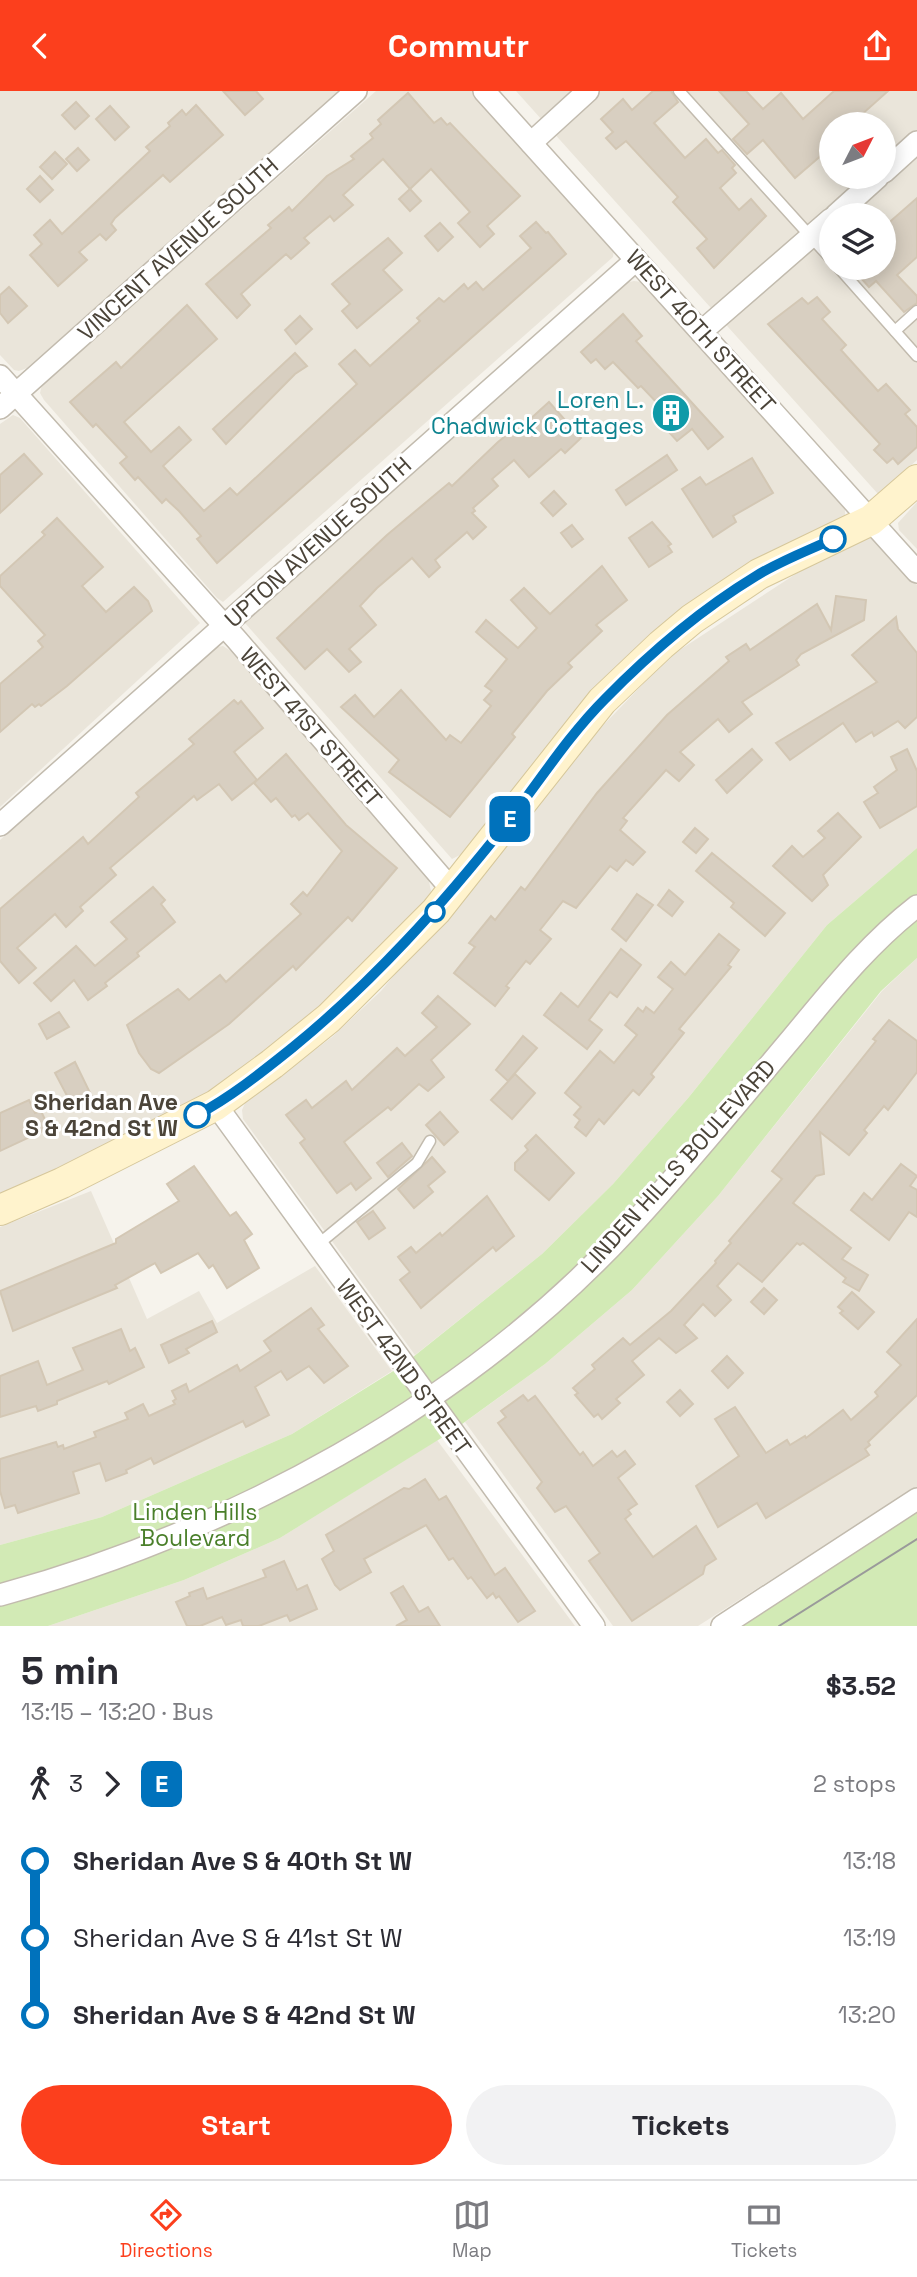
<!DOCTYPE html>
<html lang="en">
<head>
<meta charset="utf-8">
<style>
	:root { --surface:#fff; --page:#f2f2f3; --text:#2b2b33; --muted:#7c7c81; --line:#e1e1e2; --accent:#fc3f1d }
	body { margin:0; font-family:"Space Grotesk",sans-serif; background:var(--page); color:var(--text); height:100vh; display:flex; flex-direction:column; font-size:26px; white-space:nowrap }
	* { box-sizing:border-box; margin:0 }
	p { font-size:23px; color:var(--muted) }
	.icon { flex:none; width:38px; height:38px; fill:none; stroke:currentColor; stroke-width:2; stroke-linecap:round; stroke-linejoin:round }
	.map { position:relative; height:1535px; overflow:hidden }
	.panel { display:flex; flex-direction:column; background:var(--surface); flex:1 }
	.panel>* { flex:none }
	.badge { padding:0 14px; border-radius:10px; font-size:24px; line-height:46px }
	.needle { width:46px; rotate:48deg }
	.fabs { position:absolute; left:819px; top:21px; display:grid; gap:14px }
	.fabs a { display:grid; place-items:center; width:77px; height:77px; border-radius:50%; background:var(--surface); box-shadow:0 4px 18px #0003; font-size:35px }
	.map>.badge { position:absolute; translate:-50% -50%; box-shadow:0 0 0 4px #fff }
	.legs { display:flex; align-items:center; gap:10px; height:77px; padding:0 21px; font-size:23px }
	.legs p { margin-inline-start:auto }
	.overview { display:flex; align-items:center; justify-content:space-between; height:119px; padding:0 21px }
	h1 { font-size:38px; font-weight:600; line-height:52px }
	.button { display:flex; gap:14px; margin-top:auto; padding:14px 21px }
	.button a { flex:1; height:80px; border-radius:42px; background:var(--accent); color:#fff; font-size:28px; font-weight:600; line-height:80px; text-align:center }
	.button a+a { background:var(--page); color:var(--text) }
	ul { padding:0 21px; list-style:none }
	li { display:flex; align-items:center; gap:24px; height:77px; font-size:26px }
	li i { display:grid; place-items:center; width:10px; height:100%; margin:0 9px; background:currentColor }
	li i::after { content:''; width:18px; height:18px; margin:-9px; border:5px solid; border-radius:50%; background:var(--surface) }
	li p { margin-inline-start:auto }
	li:first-child i { background:linear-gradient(#0000 50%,currentColor 0) }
	li:last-child i { background:linear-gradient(currentColor 50%,#0000 0) }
	header { display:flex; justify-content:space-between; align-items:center; height:91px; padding:0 21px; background:var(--accent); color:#fff; font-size:32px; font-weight:600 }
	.menu { display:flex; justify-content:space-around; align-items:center; height:98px; border-top:2px solid var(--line); background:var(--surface); font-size:19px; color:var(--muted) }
	.menu a { display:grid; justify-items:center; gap:4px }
	.menu .current { color:var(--accent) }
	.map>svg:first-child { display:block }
	.residential { fill:#eae5da; fill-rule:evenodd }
	.green { fill:#d2eab5 }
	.building { fill:#d8cfc1; stroke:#d3c7b4; stroke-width:2 }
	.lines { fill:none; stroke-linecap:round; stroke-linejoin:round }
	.lane-casing { stroke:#c2bbae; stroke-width:13 }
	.street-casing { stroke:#c2bbae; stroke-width:24 }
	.secondary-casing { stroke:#d6c79b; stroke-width:32 }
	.lane { stroke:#fff; stroke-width:10 }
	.street { stroke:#fff; stroke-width:21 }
	.secondary { stroke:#fff3cd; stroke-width:30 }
	.tram { stroke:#9a9a9a; stroke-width:2 }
	.line-1-casing { stroke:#fff; stroke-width:16 }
	.line-1 { stroke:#0072bc; stroke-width:10 }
	.stop-1-dot { fill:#fff; stroke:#0072bc; stroke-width:3.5 }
	.labels { text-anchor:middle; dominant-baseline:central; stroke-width:6; stroke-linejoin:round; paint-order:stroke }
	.street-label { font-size:23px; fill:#4b4439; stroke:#fff }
	.culture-label { font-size:23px; fill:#0d838f; stroke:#fff; text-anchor:end }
	.stop-label { font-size:23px; font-weight:bold; fill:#4b4439; stroke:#fff; text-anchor:end }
	.park-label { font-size:23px; fill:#4a7f2a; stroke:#fff }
</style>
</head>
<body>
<header><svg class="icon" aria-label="back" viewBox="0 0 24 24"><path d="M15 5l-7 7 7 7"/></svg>Commutr<svg class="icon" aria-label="share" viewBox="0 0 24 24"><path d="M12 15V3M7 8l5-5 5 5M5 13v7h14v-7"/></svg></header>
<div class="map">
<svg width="917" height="1535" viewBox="0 0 917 1535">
	<rect width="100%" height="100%" fill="#f6f3ec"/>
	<g class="residential">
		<path d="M0,0H340L27,277L19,280L14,279L0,264Z"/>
		<path d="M376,0H472L614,158L613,166L223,511L217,507L44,309L40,302L42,294Z"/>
		<path d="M516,0H917V369L878,403ZM831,33H884V86H831ZM831,124H884V177H831Z"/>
		<path d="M634,190L642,191L845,414V424L841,431L585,614L460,764L452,768L245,532L247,525L625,192Z"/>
		<path d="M13,324L20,327L200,532L0,716V333Z"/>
		<path d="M917,411V458L899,439L898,432Z"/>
		<path d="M868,443L875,447L917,494V757L827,834L689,1006L613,1093L542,1163L415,1264L243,1028L242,1019L245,1012L332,946L381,900L591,647L669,566L837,456Z"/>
		<path d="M223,555L234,562L428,786L431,800L417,822L346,895L245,984L166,1028L0,1105V749L213,557Z"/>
		<path d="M917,867V1396L698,1535H613L465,1331L545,1273L632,1199L718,1105L882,900Z"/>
		<path d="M91,1100L147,1228L199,1200L217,1232L315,1175L392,1280L292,1343L102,1426L0,1454V1136Z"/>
		<path d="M437,1349L575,1535H48L184,1489L280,1447Z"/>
	</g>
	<g class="green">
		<path d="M917,757V867L881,900L718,1105L632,1199L545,1273L451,1341L280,1447L184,1489L48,1535H0V1454L102,1426L292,1343L403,1274L542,1163L613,1093L689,1006L827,834Z"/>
		<path d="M917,1408V1535H722Z"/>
	</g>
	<g class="building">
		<path d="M223,0H256L263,8L245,24Z"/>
		<path d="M653,0H671L678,11L654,32L685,67L706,48L718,62L722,59L735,74L732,77L736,82L720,97L739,119L751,108L766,125L714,177L697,157L707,148L673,111L678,106L626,50L616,58L606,47L613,41L601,28L623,8L632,19Z"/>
		<path d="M719,0H746L763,18L781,2L803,28L834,0H888L860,25L867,33H831V56L795,87L763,49L747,63L733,48L749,33Z"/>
		<path d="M408,2L434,32L441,27L447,34L450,32L520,105L487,135L494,143L480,156L458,132L470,121L431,78L410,98L383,68L343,104L353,114L334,130L330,125L304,147L309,152L291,168L286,163L241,203L250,214L237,227L206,193L271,137L268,134L289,116L292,120L327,85L354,68L351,65L373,47L370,43L381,33L378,29Z"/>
		<path d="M76,11L89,25L75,38L62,24Z"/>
		<path d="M196,14L223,44L170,91L163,84L115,127L111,133L116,139L106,149L100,143L79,161L87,169L58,195L30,164L42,153L34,144L50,129L62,143L150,60L146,56L170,35L168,32L182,19L186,24Z"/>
		<path d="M110,15L129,36L115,49L96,28Z"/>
		<path d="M78,57L89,69L77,80L66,68Z"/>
		<path d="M55,61L67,73L52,88L40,76Z"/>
		<path d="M40,85L53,99L40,111L27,98Z"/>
		<path d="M410,98L421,110L410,120L399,108Z"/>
		<path d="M917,107V166L897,184L917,205V212L904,221L876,190L869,196L852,177H884V136Z"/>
		<path d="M536,131L546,142L548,141L566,163L217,472L197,448L201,445L179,420L166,408L162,412L138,386L135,389L120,372L127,366L96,333L93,336L70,311L116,271L121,277L187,214L217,248L124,331L151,361L179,336L191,349L163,375L204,420L230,397L237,404L357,293L339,273L355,259L370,275L420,230L417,227L439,207L444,211L464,193L468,198L476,191L483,199L531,157L520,145Z"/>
		<path d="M440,132L453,146L438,160L425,145Z"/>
		<path d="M388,147L402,162L383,179L402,199L357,237L342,220L350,213L332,193Z"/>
		<path d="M9,196L27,215L8,232L0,222V204Z"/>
		<path d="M817,206L830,221L822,228L846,254L841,259L878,300L886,293L910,319L905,323L917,336V356L898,373L893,367L887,372L874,359L880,353L768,233L802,207L808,213Z"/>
		<path d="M623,223L642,245L636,250L723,346L708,358L692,338L677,350L658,329L663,325L659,320L662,317L641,295L638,297L613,271L605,278L596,268L591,272L581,261Z"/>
		<path d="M300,225L312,238L296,253L285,239Z"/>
		<path d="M295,262L307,275L295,283L226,353L213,338Z"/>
		<path d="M549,311L581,347L565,362L561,358L529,386L514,369L492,388L498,395L473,417L475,420L472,422L486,436L473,448L467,441L435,469L440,476L429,486L412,467L377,497L360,515L376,534L349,558L361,571L349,581L327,558L305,578L277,547L387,444L449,392L452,395L498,351L514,338L516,341Z"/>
		<path d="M24,363L42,383L0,422V384Z"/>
		<path d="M667,364L677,379L626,414L616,399Z"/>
		<path d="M752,367L773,402L733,425L736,431L713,446L682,398L700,386L706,394Z"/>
		<path d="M554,400L566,413L553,425L541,412Z"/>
		<path d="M57,427L103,476L82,495L106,521L134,496L148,510L152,520L67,595L41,615L39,613L35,616L32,613L0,641V593L43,556L38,550L45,544L0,495V485L45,444L42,441Z"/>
		<path d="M652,431L671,453L668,455L672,461L649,476L629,447Z"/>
		<path d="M572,434L583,448L572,456L561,442Z"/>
		<path d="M602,475L627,509L596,534L602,540L568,572L572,576L547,600L512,643L515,646L450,726L389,681L399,669L341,616L355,604L374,626L401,599L446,649L450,644L461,652L491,615L484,609L492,600L485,595L507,568L476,541L486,529L518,557L537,537L511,509L524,497L550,523Z"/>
		<path d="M836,505L866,509L864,529L801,563L796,569L799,574L742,611L752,623L729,641L718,628L680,661L694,674L679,690L666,679L623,727L627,730L620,739L645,761L633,774L626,769L617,780L610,775L576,817L563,810L540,839L551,848L530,873L526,870L506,895L509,897L495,915L454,882L475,856L469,852L491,825L495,829L521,796L525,799L597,702L667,624L729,570L726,566L746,553L750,559L817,513L831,539Z"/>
		<path d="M896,526L898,538L917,562V626L905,637L898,630L874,645L872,641L856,651L843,632L790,669L776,652L877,591L852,564Z"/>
		<path d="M234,609L238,613L241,610L263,637L234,661L257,689L232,709L219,693L197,709L194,705L110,777L116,784L80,816L83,820L66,836L55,823L17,857L36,877L19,892L0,870V818L83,746L88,753L139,706L136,702L194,653L189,648Z"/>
		<path d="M752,658L762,669L727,702L716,689Z"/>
		<path d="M907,658L917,680V715L880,737L864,711L878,702L874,696L897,679L891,666Z"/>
		<path d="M286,663L346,734L397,777L352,830L348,826L296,879L293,875L229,933L159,982L151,978L139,962L127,934L178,898L189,909L220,884L226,891L301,823L291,813L303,801L307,805L342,760L308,722L299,729L295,724L292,726L276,707L271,711L254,692Z"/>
		<path d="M838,722L861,746L823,784L828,794L812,810L773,775L792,755L803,766L825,747L818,740Z"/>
		<path d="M695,737L708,748L696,762L683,751Z"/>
		<path d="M712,762L785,822L765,845L731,816L734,812L696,780Z"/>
		<path d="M153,796L165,809L161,813L175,831L137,862L139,865L105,892L107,895L88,909L74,889L51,910L34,892L76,855L95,875L127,848L111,831Z"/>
		<path d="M669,799L683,811L672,825L658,814Z"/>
		<path d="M637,803L653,814L626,850L612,838Z"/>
		<path d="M719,843L739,859L728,874L731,876L679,938L684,942L651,983L654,986L639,1004L633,999L604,1033L599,1028L586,1045L575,1036L580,1029L574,1024L581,1016L565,1002L600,960L614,972L637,944L625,934L638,917L643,921L646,916L654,922L673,898L658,886L671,871L685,884Z"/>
		<path d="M621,858L641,874L617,906L610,901L589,929L602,939L587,958L544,924L561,902L578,916Z"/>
		<path d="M438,905L470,933L431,969L444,986L428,1000L419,993L391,1019L388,1016L344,1051L371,1087L356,1099L351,1092L337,1102L300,1052L305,1048L286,1024L306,1009L312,1017L346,990L352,999L397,957L405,965L437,936L422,922Z"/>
		<path d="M59,921L69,936L47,948L39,933Z"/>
		<path d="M889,929L917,950V981L888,1019L884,1015L864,1039L867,1042L849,1064L820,1041L824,1083L816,1085L793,1112L851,1157L842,1168L868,1184L859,1200L843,1191L846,1187L803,1152L800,1154L797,1152L762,1191L738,1172L717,1195L731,1209L715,1225L703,1213L684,1234L697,1247L676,1262L659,1247L632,1270L644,1284L616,1308L620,1312L602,1328L598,1323L594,1326L575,1304L578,1302L573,1297L595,1278L592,1274L623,1247L630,1254L671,1220L716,1172L715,1170L731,1152L729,1150L782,1088L772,1080L876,950L873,948Z"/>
		<path d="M523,945L537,957L508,990L496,979Z"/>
		<path d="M75,971L94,1010L75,1020L55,982Z"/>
		<path d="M515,983L535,1002L512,1028L491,1009Z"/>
		<path d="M29,1009L35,1022L41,1020L49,1037L0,1060V1022Z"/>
		<path d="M440,1021L458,1041L444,1054L426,1034Z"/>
		<path d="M536,1044L574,1082L549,1109L515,1079V1072L528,1059L525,1055Z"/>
		<path d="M402,1052L412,1065L388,1086L377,1072Z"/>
		<path d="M432,1066L445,1081L428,1095L433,1101L414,1117L398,1098Z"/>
		<path d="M901,1073L917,1085L910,1095L917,1099V1126L909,1121L889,1149L851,1119L864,1102L872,1109Z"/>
		<path d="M194,1075L230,1125L236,1121L252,1143L244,1149L259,1177L227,1197L213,1174L209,1177L198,1162L161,1182L155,1172L115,1194L117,1197L13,1240L0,1200L116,1152V1148L179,1110L167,1093Z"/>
		<path d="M487,1105L514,1145L496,1160L493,1156L421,1217L400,1189L410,1181L398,1166L411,1156L416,1162L440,1142L442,1145Z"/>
		<path d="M373,1120L385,1137L369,1148L357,1131Z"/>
		<path d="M764,1197L777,1209L764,1223L751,1211Z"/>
		<path d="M852,1201L874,1221L858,1238L840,1222L843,1220L838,1216Z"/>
		<path d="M311,1217L324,1234L318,1238L348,1275L324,1292L309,1275L287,1289L281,1280L255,1296L269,1324L246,1336L243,1330L154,1373L151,1367L126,1379L127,1382L106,1390L100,1372L73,1381L79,1402L18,1422L15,1414L5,1417L0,1400V1368L56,1351L58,1356L63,1354L64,1358L96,1346L94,1341L128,1328L125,1322L143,1313L149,1325L175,1313L173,1310L176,1308L172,1300L186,1293L189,1301L237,1274L240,1280L271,1260L264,1250Z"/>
		<path d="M917,1228V1304L868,1351L870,1354L865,1358L869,1364L766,1427L757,1412L718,1436L696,1395L739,1365L715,1328L735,1316L766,1362L787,1349L790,1354L805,1345L806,1347L843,1319L851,1329L878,1305L875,1301L901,1274L887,1261Z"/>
		<path d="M212,1230L217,1241L186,1258L189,1262L169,1272L161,1254Z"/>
		<path d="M121,1238L130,1260L135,1257L144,1276L109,1293L107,1290L57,1310V1313L38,1320L36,1315L0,1326V1285L38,1270L47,1294L83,1279L73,1257Z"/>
		<path d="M727,1265L743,1282L728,1297L712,1280Z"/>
		<path d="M680,1299L693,1313L680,1325L667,1311Z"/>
		<path d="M523,1304L528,1310L535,1305L580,1364L583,1361L593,1375L612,1360L617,1366L625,1360L635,1373L618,1387L637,1413L628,1419L631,1423L625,1428L653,1466L696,1435L716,1468L705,1475L703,1483L632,1530L589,1470L600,1462L566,1415L555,1421L537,1397L542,1391L498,1332L506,1326L501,1320Z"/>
		<path d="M425,1388L439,1409L446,1405L495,1484L505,1477L535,1520L518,1531L499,1505L496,1507L493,1502L487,1507L471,1486L468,1488L453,1467L449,1469L426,1434L364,1468L371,1481L340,1499L335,1494L322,1468L334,1460L326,1444L404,1397L409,1398Z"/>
		<path d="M284,1470L297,1499L307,1494L317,1518L290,1530L287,1524L259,1535H243L241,1529L226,1534L222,1526L200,1535H187L176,1511L190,1505L189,1502L203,1497L207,1508L266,1486L263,1479Z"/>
		<path d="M403,1495L419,1521L428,1516L440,1535H396L407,1529L391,1502Z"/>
	</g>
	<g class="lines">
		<g class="lane-casing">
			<g id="lane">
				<path d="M679,0L831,168"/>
				<path d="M839,177L917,265"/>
				<path d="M895,240L917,220"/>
				<path d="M316,1155L417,1072L430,1050"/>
			</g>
		</g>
		<g class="street-casing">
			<g id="street">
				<path d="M484,0L917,481"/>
				<path d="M531,52L588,0"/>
				<path d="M884,81L917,51"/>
				<path d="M836,124L878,86"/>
				<path d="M701,241L831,128"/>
				<path d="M0,285L237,549L453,800"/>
				<path d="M0,317L356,0"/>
				<path d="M0,734L636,169"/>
				<path d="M216,1014L594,1535"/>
				<path d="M0,1504C230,1441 464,1315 627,1139C685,1077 738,1011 792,947C832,899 868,853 917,815"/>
				<path d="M722,1535L917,1408"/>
			</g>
		</g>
		<g class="secondary-casing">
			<path id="secondary" d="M0,1119L62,1092L216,1014L272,973L329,927L436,820L602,610L661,554L692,528L759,483L871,429L917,389"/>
		</g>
		<use href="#lane" class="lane"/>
		<use href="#street" class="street"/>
		<use href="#secondary" class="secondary"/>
		<path class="tram" d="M779,1535L917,1448"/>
	</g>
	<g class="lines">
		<g class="line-1-casing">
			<path id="line-1" d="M197,1024C231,1006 262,981 292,957C373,891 442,814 507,732C539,691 568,645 605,608C651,561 700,519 756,485C780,470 807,460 833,448"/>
		</g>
		<use href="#line-1" class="line-1"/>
	</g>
	<defs>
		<g id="building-disc" transform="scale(2.0125)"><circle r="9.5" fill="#0f9aa8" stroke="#fff"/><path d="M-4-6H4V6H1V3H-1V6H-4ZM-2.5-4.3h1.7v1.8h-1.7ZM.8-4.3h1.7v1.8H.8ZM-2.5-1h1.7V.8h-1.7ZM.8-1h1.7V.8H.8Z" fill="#fff"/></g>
	</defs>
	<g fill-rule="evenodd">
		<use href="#building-disc" x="671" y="322"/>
	</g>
	<g class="stop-1-dot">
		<circle cx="833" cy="448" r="12"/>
		<circle cx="435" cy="821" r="9"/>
		<circle cx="197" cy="1024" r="12"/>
	</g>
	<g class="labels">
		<g class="street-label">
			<text transform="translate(178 158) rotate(-42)">VINCENT AVENUE SOUTH</text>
			<text transform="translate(701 240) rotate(48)">WEST 40TH STREET</text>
			<text transform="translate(318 451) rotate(-42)">UPTON AVENUE SOUTH</text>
			<text transform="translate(311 636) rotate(49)">WEST 41ST STREET</text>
			<text transform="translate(678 1075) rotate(-48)">LINDEN HILLS BOULEVARD</text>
			<text transform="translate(404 1276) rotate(54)">WEST 42ND STREET</text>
		</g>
		<g class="culture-label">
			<text x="644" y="309">Loren L.<tspan x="644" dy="26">Chadwick Cottages</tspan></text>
		</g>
		<g class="stop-label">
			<text x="178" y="1011">Sheridan Ave<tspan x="178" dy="26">S &amp; 42nd St W</tspan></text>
		</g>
		<g class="park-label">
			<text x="195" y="1421">Linden Hills<tspan x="195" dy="26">Boulevard</tspan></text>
		</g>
	</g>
</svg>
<div class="fabs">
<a><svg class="needle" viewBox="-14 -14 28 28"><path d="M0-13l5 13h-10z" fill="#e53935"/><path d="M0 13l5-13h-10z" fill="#7c7c81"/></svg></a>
<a><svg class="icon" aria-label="layers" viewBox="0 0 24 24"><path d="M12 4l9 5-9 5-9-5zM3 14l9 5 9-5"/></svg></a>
</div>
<b class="badge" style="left:510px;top:728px;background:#0072bc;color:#fff">E</b>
</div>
<section class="panel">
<div class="overview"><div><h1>5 min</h1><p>13:15 – 13:20 · Bus</p></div><b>$3.52</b></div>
<div class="legs"><svg class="icon" aria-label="walk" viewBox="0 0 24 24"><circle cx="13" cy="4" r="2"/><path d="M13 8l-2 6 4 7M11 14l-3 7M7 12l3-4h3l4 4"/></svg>3<svg class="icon" aria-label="forward" viewBox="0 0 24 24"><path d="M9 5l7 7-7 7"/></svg><b class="badge" style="background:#0072bc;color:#fff">E</b><p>2 stops</p></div>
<ul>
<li><i style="color:#0072bc"></i><b>Sheridan Ave S &amp; 40th St W</b><p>13:18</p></li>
<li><i style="color:#0072bc"></i><span>Sheridan Ave S &amp; 41st St W</span><p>13:19</p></li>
<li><i style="color:#0072bc"></i><b>Sheridan Ave S &amp; 42nd St W</b><p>13:20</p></li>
</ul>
<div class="button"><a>Start</a><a>Tickets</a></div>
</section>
<nav class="menu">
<a class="current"><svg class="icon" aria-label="directions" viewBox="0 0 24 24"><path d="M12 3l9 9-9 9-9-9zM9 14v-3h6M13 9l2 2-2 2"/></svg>Directions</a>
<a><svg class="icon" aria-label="map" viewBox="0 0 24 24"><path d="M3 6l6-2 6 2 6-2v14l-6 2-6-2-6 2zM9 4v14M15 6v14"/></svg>Map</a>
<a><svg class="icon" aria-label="tickets" viewBox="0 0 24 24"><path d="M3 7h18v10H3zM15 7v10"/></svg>Tickets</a>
</nav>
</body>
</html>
